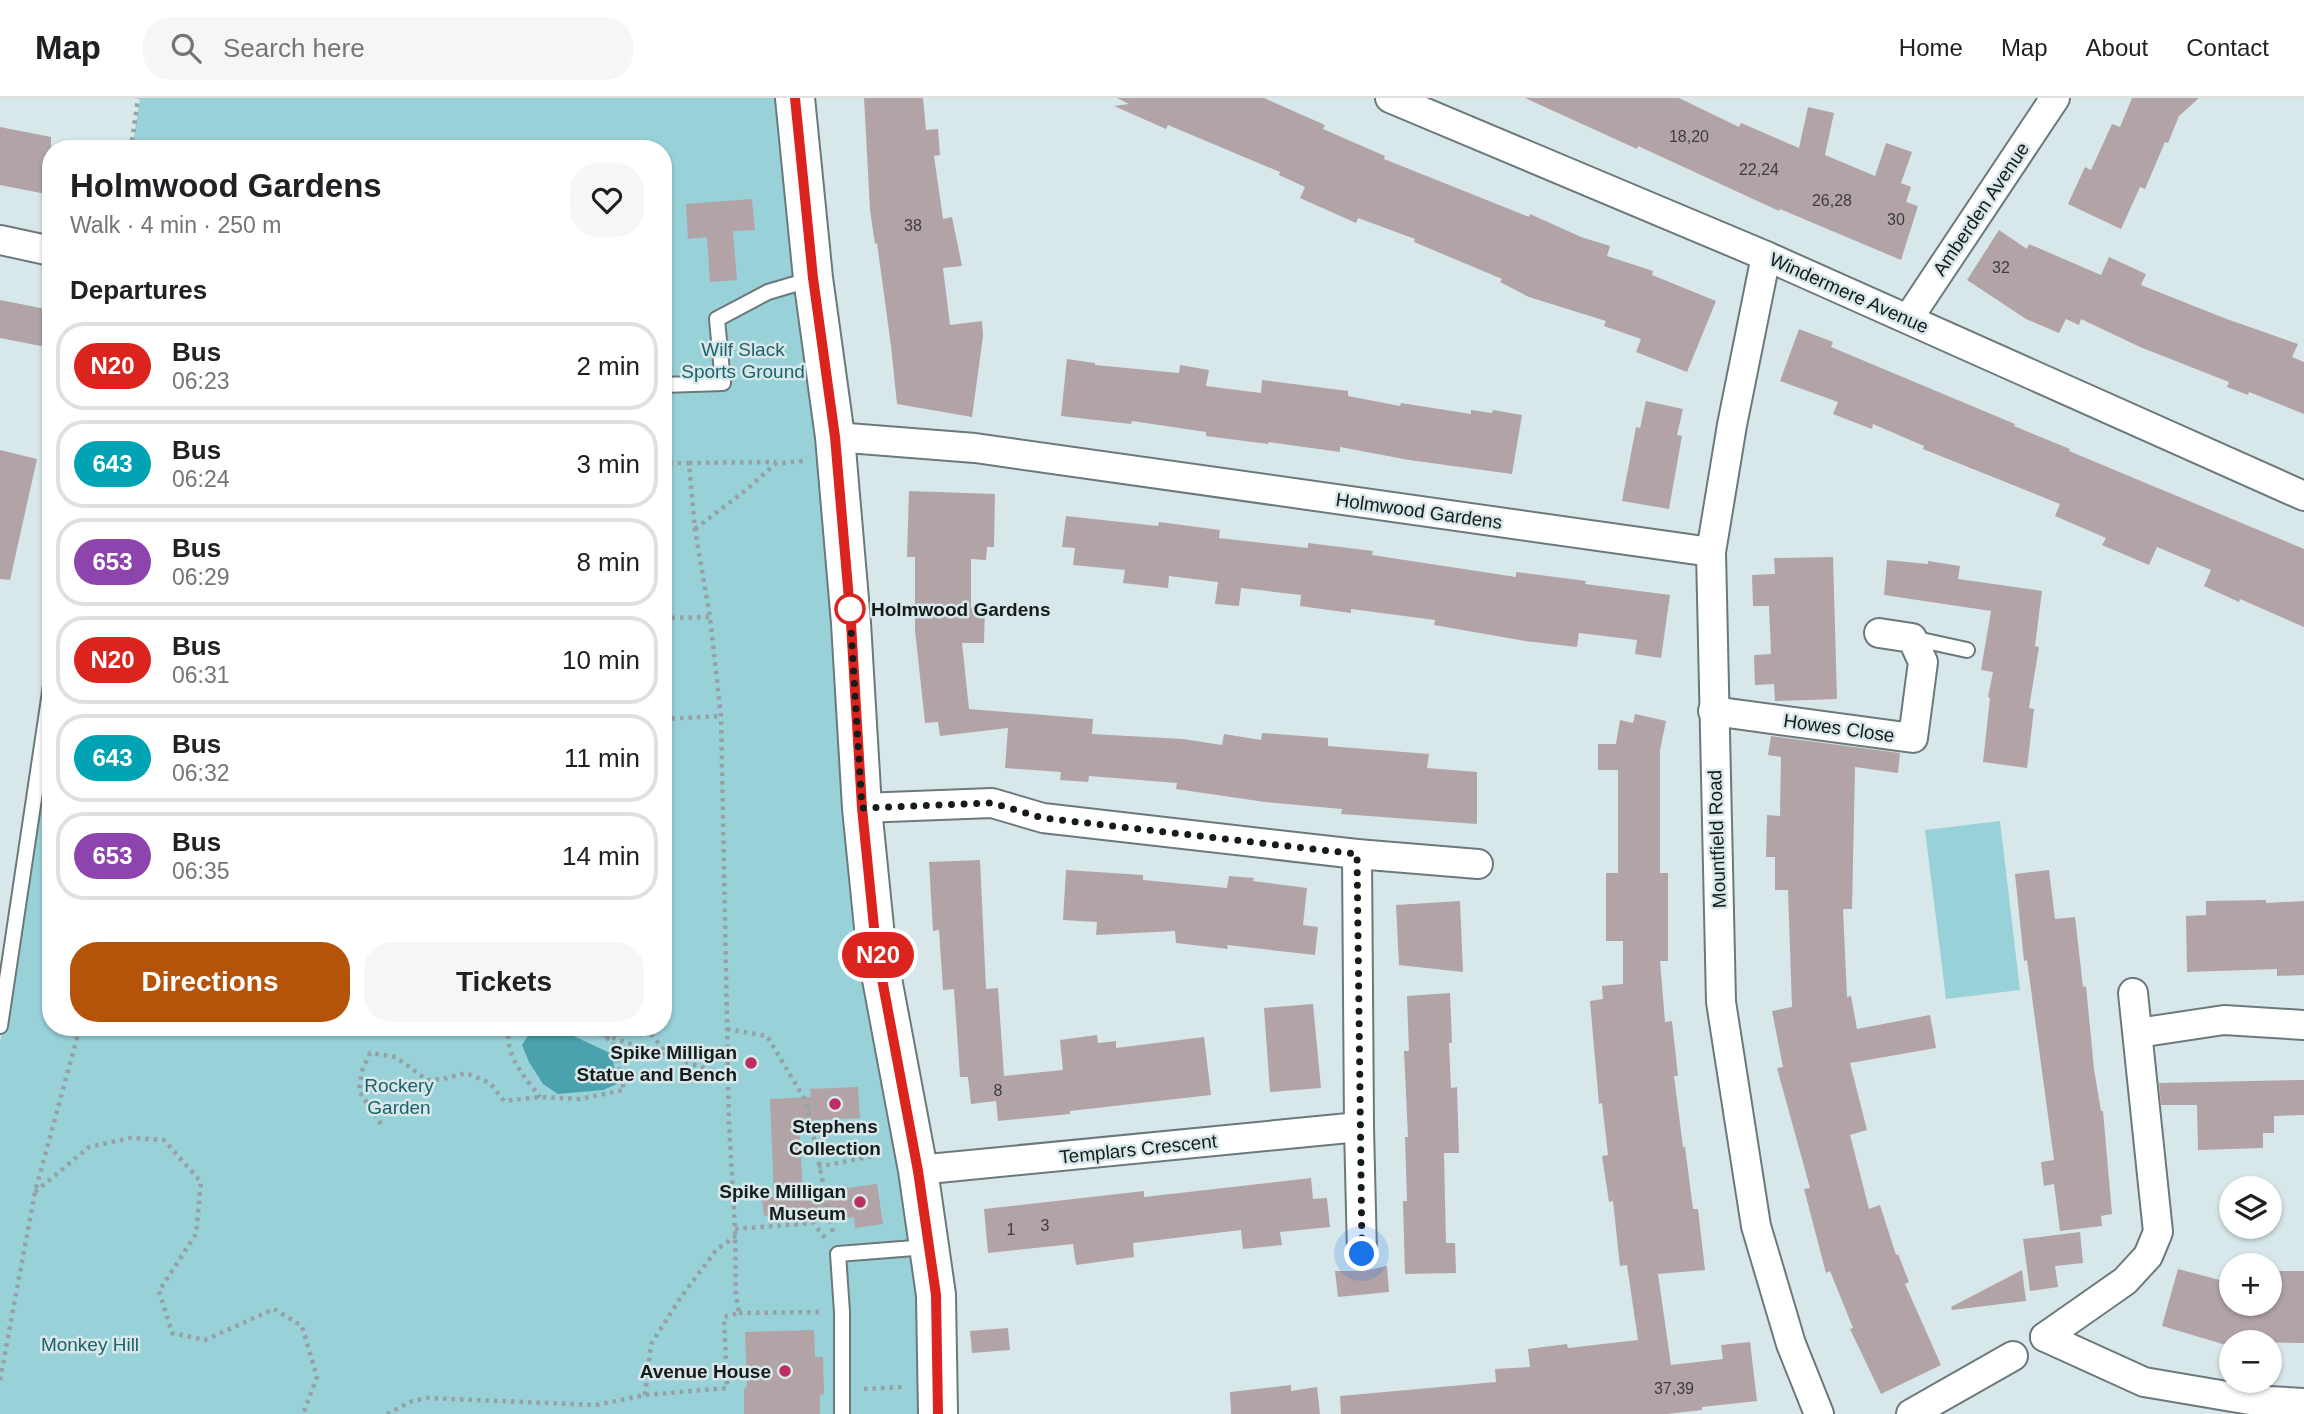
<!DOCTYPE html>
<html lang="en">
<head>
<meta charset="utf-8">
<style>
	:root { --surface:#fff; --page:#f6f6f6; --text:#202124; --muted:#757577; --line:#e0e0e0; --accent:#b45309 }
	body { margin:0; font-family:Arial,sans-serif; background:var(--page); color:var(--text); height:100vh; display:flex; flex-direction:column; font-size:26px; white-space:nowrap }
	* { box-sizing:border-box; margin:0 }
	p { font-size:23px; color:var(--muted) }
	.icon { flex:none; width:38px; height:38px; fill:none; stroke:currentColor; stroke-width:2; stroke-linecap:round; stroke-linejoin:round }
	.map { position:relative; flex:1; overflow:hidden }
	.sheet { position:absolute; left:42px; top:42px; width:630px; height:896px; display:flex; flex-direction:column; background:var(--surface); border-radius:28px; box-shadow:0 2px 5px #0004 }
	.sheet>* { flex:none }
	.badge { padding:0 14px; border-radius:23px; font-size:24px; line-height:46px }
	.controls { position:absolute; left:2219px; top:1078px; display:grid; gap:14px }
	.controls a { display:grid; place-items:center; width:63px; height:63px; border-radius:50%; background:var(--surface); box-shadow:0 2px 5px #0004; font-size:35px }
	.you { position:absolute; width:35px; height:35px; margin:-18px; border:5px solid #fff; border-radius:50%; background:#1a73e8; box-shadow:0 0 0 10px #1a73e833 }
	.map>.badge { position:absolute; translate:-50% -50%; box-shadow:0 0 0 4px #fff }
	h2 { padding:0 28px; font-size:26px; line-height:63px }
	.round { display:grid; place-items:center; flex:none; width:74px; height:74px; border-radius:28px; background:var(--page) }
	.overview { display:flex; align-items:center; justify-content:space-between; height:119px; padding:0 28px }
	h1 { font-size:33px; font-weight:600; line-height:52px }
	.button { display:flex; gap:14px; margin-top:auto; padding:14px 28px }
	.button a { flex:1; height:80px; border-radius:28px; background:var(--accent); color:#fff; font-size:28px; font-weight:600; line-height:80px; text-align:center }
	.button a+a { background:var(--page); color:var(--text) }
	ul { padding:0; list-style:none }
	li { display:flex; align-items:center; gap:21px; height:88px; margin:0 14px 10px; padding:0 14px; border:4px solid var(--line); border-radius:28px }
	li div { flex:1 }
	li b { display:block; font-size:26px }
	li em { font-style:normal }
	li .badge { min-width:77px; font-weight:700; text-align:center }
	header { display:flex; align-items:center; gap:42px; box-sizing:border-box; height:98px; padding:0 35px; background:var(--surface); border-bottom:2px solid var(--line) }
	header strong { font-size:33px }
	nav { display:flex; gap:38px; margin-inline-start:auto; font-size:24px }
	.search { width:490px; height:63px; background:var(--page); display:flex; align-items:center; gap:18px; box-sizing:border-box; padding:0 24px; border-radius:28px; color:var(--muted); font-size:26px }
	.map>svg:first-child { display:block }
	.green { fill:#99d1d9 }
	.water { fill:#4ba2ae }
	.building { fill:#b2a3a6 }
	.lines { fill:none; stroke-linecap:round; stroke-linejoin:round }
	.lane-casing { stroke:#6b797b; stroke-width:18 }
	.street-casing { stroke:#6b797b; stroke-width:32 }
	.primary-casing { stroke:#6b797b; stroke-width:42 }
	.path { stroke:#95a1a2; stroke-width:4.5; stroke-dasharray:3.5 5; stroke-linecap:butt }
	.lane { stroke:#fff; stroke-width:14 }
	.street { stroke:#fff; stroke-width:28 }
	.primary { stroke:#fff; stroke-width:38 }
	.line-casing { stroke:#fff; stroke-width:16 }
	.line { stroke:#dc241f; stroke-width:10 }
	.walk { stroke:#161b1c; stroke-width:7; stroke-dasharray:0 12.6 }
	.stop-dot { fill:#fff; stroke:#dc241f; stroke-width:3.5 }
	.poi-dot { fill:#bc2f63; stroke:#d8e8ea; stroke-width:2.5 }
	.labels { text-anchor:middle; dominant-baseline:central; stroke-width:5; stroke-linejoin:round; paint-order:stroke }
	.number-label { font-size:16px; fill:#3d3d3e }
	.street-label { font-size:19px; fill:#161b1c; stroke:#d8e8ea }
	.park-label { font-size:19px; fill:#1c626b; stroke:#d8e8ea }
	.stop-label { font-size:19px; font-weight:bold; fill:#161b1c; stroke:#d8e8ea; text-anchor:start }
	.poi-label { font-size:19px; font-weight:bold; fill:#161b1c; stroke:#d8e8ea; text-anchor:end }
</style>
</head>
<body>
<header>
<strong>Map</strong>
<div class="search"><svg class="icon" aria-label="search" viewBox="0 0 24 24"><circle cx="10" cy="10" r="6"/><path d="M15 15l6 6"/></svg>Search here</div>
<nav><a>Home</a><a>Map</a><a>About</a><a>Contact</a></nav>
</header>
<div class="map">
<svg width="2304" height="1316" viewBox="0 0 2304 1316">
	<rect width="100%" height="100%" fill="#d8e8ea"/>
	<g class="green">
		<path d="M140,0H794L930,1316H0V945L51,604V929H663V51H132Z"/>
		<path d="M2000,723L2020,892L1946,901L1925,732Z"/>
	</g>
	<path class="water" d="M563,933L612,956L617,986L603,992L558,996L543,986L529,964L522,947L530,934Z"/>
	<g class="building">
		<path d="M864,0H923L926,32L938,31L940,57L934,58L943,121L952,119L962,168L943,170L950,227L982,223L983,238L972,319L897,306L891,248L877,145L875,146L870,112Z"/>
		<path d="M1117,0H1264L1325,27L1323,31L1385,58L1384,61L1529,119L1530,116L1581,139L1610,148L1607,158L1653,173L1652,177L1716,203L1687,274L1636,254L1641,241L1604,228L1606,223L1529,199L1500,184L1502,181L1414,144L1415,141L1358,120L1356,125L1300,100L1305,89L1279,77L1280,74L1168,27L1166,31L1114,8L1129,6Z"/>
		<path d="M1525,0H1679L1739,29L1741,25L1799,50L1808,9L1834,15L1825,57L1875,78L1886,45L1912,54L1901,85L1911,89L1906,104L1918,108L1901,162L1780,111L1779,113L1638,48L1637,51Z"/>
		<path d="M2132,0H2199L2179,18L2168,45L2165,44L2145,91L2140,89L2121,131L2068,106L2085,69L2091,72L2112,26L2120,29Z"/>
		<path d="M0,29L51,39V97L0,87Z"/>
		<path d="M752,101L755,132L733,133L737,182L710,184L707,139L688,141L686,106Z"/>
		<path d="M1999,132L2027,151L2029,146L2101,177L2109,159L2146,176L2141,187L2224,220L2298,246L2292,259L2304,264V316L2249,294L2248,297L2227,289L2229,284L2140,249L2081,221L2079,227L2066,221L2059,235L2026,221L1967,182Z"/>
		<path d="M0,202L51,212V250L0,240Z"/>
		<path d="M1799,231L1833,244L1831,249L2015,326L2014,328L2070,351L2069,353L2304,451V529L2240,501L2239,504L2204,488L2211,472L2157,449L2149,467L2102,447L2106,440L2055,418L2060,406L1923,351L1924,348L1873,326L1872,331L1833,316L1838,304L1780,283Z"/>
		<path d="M1067,261L1095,265V267L1179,275L1180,267L1209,272L1206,288L1261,295L1262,282L1348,293V298L1400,308L1401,305L1471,316V312L1492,315L1493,312L1522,317L1512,376L1409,362L1340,349V354L1269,344L1268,346L1206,338V334L1132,323L1131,326L1061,318Z"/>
		<path d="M1646,303L1683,311L1677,337L1682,338L1669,411L1622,403L1636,329L1640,330Z"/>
		<path d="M0,352L37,361L10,482L0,481Z"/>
		<path d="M909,393L995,396L994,449H987L986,462L971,461V510H985L984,545H962L969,611L1093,621L1092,636L1183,641L1222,647L1224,636L1261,642L1262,635L1328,640V648L1429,656L1427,670L1477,674V726L1341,716L1342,711L1265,704L1176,691L1177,685L1089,678L1088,684L1060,682L1061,674L1005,670L1008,630L940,638L938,624L925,625L915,532V459H907Z"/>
		<path d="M1066,418L1158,428L1159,424L1220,432L1219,440L1308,450V445L1373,453L1372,457L1516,479V474L1586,483L1585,486L1670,497L1661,560L1635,556L1637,542L1579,535L1577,549L1525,543L1434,527L1435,522L1351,511V515L1300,508L1301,497L1241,490L1239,508L1215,506L1218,484L1169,478L1168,490L1123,485L1125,472L1073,467L1075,450L1062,449Z"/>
		<path d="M1833,459L1837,601L1775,603L1774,586L1755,587L1754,557L1771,556L1769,508H1753L1752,477L1775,476L1774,460Z"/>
		<path d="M1887,462L1928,466V463L1960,468L1958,481L2042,493L2035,548L2039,549L2029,610L2034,611L2027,670L1983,664L1990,600L1988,599L1993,574L1981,572L1991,513L1884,497Z"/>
		<path d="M1635,616L1666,623L1660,652V775H1668V863H1660L1665,924L1672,923L1678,978H1674L1683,1049H1685L1693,1111H1698L1705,1172L1658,1176L1671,1267L1723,1261L1721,1247L1750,1244L1757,1303L1702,1309V1312L1667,1316H1341L1340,1298L1496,1284L1495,1271L1530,1269L1528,1251L1567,1246L1568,1250L1638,1242L1627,1167L1620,1168L1613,1103L1609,1104L1602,1058L1608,1057L1602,1005L1599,1006L1590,903L1603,901L1602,888L1623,886V843H1606V775H1618V672H1598V646H1616L1620,622L1633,625Z"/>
		<path d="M1771,638L1900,655L1898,675L1855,669L1852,811H1843L1847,899L1851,898L1857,931L1930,917L1936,950L1850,965L1867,1032L1850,1037L1869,1111L1880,1107L1896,1157L1898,1156L1909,1184L1905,1186L1941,1267L1881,1296L1850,1231L1853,1230L1830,1173L1826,1175L1804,1091L1810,1090L1777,970L1783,969L1772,913L1792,909L1788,792H1775V759H1766L1767,717L1780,718L1781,659L1768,657Z"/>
		<path d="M980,762L986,891L998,890L1004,978L1063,972L1060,942L1097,937L1098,945L1116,943V950L1204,939L1211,997L1070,1013V1016L998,1023L996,1003L971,1006L968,979H960L954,891L943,892L939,832L933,833L929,764Z"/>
		<path d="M1066,772L1143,777V782L1227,790L1229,778L1254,780L1253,783L1307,790L1303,827L1318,829L1315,857L1227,847L1228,851L1176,845L1175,833L1096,837L1097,824L1063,822Z"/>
		<path d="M2049,772L2055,821L2075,819L2083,889L2086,888L2094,971L2101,1013H2103L2112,1116L2101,1118L2102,1128L2060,1133L2054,1086L2044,1088L2041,1064L2054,1062L2027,862L2024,863L2015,776Z"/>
		<path d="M2266,802V805L2304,803V877L2277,878V871L2187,874L2186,818L2206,817V803Z"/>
		<path d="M1460,803L1463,874L1399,867L1396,807Z"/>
		<path d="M1450,895L1452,945H1449L1451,990L1457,989L1459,1055H1444L1445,1102L1446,1145H1455L1456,1175L1405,1176L1403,1103H1407L1405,1039H1408L1404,953H1409L1407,898Z"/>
		<path d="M1313,906L1321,990L1270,994L1264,910Z"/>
		<path d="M2304,982V1017L2274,1018V1035H2263V1050L2198,1052L2197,1007H2161L2159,985Z"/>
		<path d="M858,989L860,1020L799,1023L803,1096L877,1086L883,1126L855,1130L854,1119L844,1121L840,1115L764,1118L762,1101L774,1099L770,1001L811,999L810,991Z"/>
		<path d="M1311,1080L1313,1101L1327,1100L1330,1129L1280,1134L1282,1147L1243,1151L1241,1132L1133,1145L1134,1159L1076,1167L1073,1146L988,1155L984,1111L1144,1093V1099Z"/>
		<path d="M2080,1134L2083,1165L2055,1168L2058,1189L2030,1193L2023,1141Z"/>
		<path d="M1387,1168L1389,1194L1338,1199L1335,1173H1363Z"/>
		<path d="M2178,1171L2231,1185V1206H2270V1173H2304V1245L2231,1244V1247H2226L2162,1228Z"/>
		<path d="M2022,1172L2026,1203L1952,1212L1951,1209Z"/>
		<path d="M1008,1230L1010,1252L972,1255L970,1233Z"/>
		<path d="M814,1232L815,1259H823L824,1296L820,1297V1316H744V1291L747,1288L745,1234Z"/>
		<path d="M1291,1287V1293L1317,1289L1320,1316H1231L1230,1294Z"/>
	</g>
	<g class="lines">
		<g class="lane-casing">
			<g id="lane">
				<path d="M663,287L723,285L717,221L768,194L812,181"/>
				<path d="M1912,540L1967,552"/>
				<path d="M0,928L51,587"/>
				<path d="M842,1316V1214L838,1156L927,1149"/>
			</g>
		</g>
		<g class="street-casing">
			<g id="street">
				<path d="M1390,0L1766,158L2304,398"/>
				<path d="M0,142L51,153"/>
				<path d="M1766,158L1732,327L1711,454L1721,904L1756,1128L1791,1246L1819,1316"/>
				<path d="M1908,221L2055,0"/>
				<path d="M835,339L975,350L1711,454"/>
				<path d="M1713,613L1913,640L1923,564L1912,540L1879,535"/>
				<path d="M862,710L992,705L1043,720L1357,756"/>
				<path d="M2138,935L2224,922L2304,927"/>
				<path d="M1359,1029L1362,1156"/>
				<path d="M918,1072L1359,1029L1357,756L1478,766"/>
				<path d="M2045,1239L2125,1183L2148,1158L2158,1134L2133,895"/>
				<path d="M2045,1239L2144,1284L2250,1302L2304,1305"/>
				<path d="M1911,1316L2013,1258"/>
			</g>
		</g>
		<g class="primary-casing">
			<path id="primary" d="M795,0L813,180L835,339L851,525L862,710L876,849L918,1072L936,1197L938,1316"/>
		</g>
		<g class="path">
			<path d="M131,51L138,0"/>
			<path d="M689,365L776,364"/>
			<path d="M695,431L746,392L775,366L803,363"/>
			<path d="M663,520L710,519"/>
			<path d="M663,621L721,618"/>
			<path d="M510,929C502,954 525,980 540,999"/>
			<path d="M580,929L728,978"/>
			<path d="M646,929L668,958"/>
			<path d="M727,931L767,938L807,1005L833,1136"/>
			<path d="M381,1026L359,993L362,973L370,955L396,959L427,982L443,981L466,975L490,985L504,1003L540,999L580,1001L624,992L613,944L606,939L605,934L600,929"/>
			<path d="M818,1069L883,1056"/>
			<path d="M35,1094L89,1049L130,1040L164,1042L201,1084L196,1136L159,1193L172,1235L205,1242L274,1211L302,1228L317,1279L303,1316"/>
			<path d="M735,1131L813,1125L826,1141"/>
			<path d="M739,1215L822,1214"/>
			<path d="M0,1282L35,1094L80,929"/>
			<path d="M864,1291L904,1289"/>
			<path d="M645,1297L651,1246L681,1199L717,1151L736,1138"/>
			<path d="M387,1316L412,1303L428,1300L596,1307L645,1297L727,1290L724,1219L739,1215L736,1197L735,1131L729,1025L721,618L710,519L695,432L689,365H663"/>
		</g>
		<use href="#lane" class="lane"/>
		<use href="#street" class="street"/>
		<use href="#primary" class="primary"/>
	</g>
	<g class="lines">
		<g class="line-casing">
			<path id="line" d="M795,0L813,180L835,339L851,525L862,710L876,849L918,1073L936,1197L938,1316"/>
		</g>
		<use href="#line" class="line"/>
		<path class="walk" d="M850,511L849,498L862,710L992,705L1043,720L1357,756L1362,1156"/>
	</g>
	<circle class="stop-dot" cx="850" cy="511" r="14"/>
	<g class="poi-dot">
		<circle cx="751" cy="965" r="7"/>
		<circle cx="835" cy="1006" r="7"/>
		<circle cx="860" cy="1104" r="7"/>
		<circle cx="785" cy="1273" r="7"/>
	</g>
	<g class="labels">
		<g class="number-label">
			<text x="1689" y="38">18,20</text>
			<text x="1759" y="71">22,24</text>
			<text x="1832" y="102">26,28</text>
			<text x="1896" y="121">30</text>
			<text x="913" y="127">38</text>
			<text x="2001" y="169">32</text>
			<text x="998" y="992">8</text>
			<text x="1045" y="1127">3</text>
			<text x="1011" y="1131">1</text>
			<text x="1674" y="1290">37,39</text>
		</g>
		<g class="street-label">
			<text transform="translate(1981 111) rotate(-56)">Amberden Avenue</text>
			<text transform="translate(1849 195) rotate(24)">Windermere Avenue</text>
			<text transform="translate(1419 413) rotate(8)">Holmwood Gardens</text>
			<text transform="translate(1839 630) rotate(8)">Howes Close</text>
			<text transform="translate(1717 741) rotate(-92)">Mountfield Road</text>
			<text transform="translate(1138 1051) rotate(-6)">Templars Crescent</text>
		</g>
		<g class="park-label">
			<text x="743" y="251">Wilf Slack<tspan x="743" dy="22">Sports Ground</tspan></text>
			<text x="399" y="987">Rockery<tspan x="399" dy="22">Garden</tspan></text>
			<text x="90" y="1246">Monkey Hill</text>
		</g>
		<g class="stop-label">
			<text x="871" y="511">Holmwood Gardens</text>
		</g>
		<g class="poi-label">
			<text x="737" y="954">Spike Milligan<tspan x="737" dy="22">Statue and Bench</tspan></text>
			<text x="835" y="1028" text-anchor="middle">Stephens<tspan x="835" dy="22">Collection</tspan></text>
			<text x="846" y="1093">Spike Milligan<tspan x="846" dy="22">Museum</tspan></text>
			<text x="771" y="1273">Avenue House</text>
		</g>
	</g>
</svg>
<div class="controls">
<a><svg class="icon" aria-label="layers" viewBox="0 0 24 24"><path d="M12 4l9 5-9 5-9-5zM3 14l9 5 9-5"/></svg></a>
<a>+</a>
<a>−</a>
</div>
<div class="you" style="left:1362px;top:1156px"></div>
<b class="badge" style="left:878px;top:857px;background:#dc241f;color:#fff">N20</b>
<section class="sheet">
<div class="overview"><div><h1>Holmwood Gardens</h1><p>Walk · 4 min · 250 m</p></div><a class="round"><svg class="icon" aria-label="heart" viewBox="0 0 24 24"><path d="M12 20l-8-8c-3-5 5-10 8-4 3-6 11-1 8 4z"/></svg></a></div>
<h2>Departures</h2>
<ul>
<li><span class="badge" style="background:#dc241f;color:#fff">N20</span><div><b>Bus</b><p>06:23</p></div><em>2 min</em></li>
<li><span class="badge" style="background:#00a3b4;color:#fff">643</span><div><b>Bus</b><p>06:24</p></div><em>3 min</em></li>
<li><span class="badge" style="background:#8e44ad;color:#fff">653</span><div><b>Bus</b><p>06:29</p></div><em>8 min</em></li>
<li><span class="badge" style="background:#dc241f;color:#fff">N20</span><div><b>Bus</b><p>06:31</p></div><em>10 min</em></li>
<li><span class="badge" style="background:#00a3b4;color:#fff">643</span><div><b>Bus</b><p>06:32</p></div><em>11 min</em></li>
<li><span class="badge" style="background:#8e44ad;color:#fff">653</span><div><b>Bus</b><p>06:35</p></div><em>14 min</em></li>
</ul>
<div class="button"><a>Directions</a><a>Tickets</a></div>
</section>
</div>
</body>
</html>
